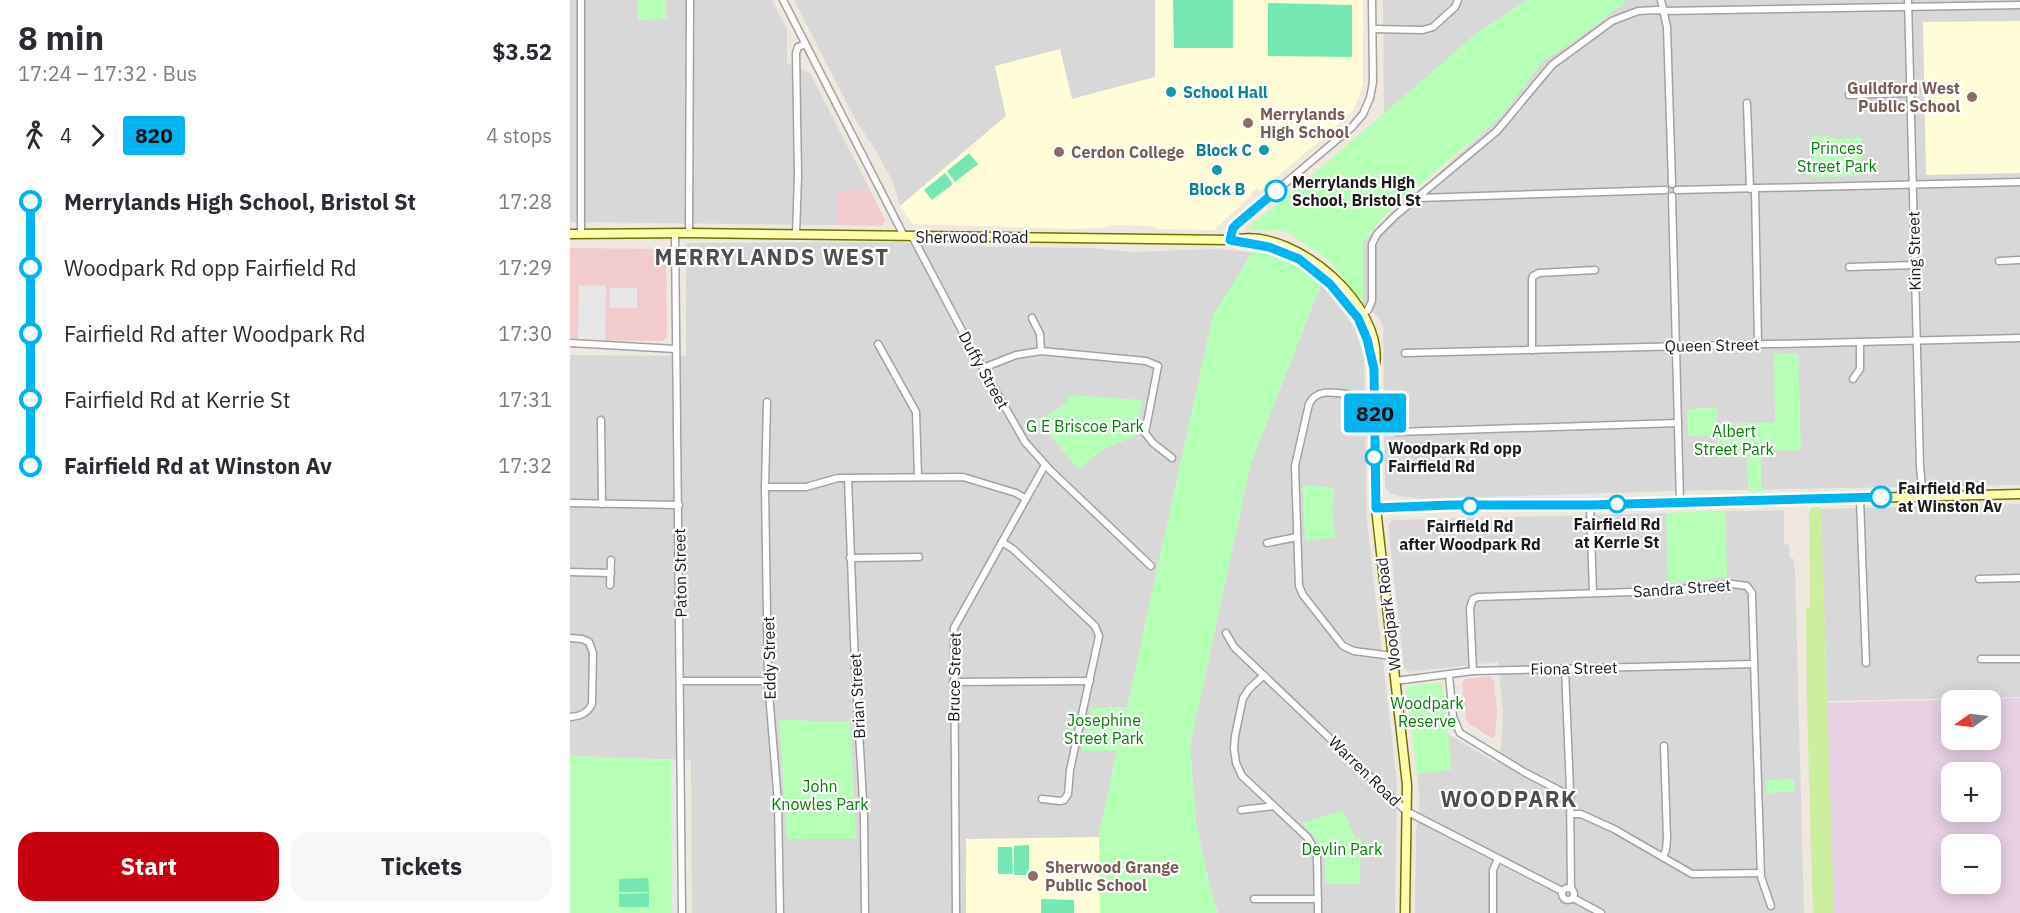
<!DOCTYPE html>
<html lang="en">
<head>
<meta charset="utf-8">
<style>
	:root { --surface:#fff; --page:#f7f7f7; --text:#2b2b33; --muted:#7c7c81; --accent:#c6000c }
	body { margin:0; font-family:"IBM Plex Sans",sans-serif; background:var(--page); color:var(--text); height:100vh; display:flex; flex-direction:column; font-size:22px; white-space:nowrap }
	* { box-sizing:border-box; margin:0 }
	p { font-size:20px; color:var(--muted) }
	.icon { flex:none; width:33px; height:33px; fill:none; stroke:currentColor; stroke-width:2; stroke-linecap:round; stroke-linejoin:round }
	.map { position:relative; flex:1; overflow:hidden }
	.side { display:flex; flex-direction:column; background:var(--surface); width:570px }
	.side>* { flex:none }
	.badge { padding:0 12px; border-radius:4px; font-size:21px; line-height:39px }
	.needle { width:39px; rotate:256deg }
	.controls { position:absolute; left:1371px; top:690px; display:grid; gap:12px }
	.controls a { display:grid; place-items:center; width:60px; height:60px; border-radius:12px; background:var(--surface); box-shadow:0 3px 15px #0003; font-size:30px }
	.map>.badge { position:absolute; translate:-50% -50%; box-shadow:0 0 0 3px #fff }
	.legs { display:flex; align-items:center; gap:9px; height:66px; padding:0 18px; font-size:20px }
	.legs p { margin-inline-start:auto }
	.overview { display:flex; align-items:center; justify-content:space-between; height:102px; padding:0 18px }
	h1 { font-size:33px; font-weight:700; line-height:45px }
	.button { display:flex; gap:12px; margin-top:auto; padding:12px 18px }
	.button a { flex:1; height:69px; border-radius:18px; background:var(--accent); color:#fff; font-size:24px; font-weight:700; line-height:69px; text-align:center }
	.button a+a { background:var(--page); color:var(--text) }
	ul { padding:0 18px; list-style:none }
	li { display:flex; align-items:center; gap:21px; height:66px; font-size:22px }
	li i { display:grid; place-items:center; width:9px; height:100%; margin:0 8px; background:currentColor }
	li i::after { content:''; width:15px; height:15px; margin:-8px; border:4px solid; border-radius:50%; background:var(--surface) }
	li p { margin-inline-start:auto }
	li:first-child i { background:linear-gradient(#0000 50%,currentColor 0) }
	li:last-child i { background:linear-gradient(currentColor 50%,#0000 0) }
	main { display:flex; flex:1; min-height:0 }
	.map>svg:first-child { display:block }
	.residential { fill:#d9d8d8 }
	.commercial { fill:#f2cccc }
	.industrial { fill:#e8d0e5; fill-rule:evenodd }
	.education { fill:#fffdd7 }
	.grass { fill:#cbef9e }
	.park { fill:#b5ffb7 }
	.pitch { fill:#74e7b3 }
	.parking { fill:#e7e7e7 }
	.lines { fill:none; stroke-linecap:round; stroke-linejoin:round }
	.minor-casing { stroke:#a2a2a2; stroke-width:9 }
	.secondary-casing { stroke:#6f7400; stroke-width:11 }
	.minor { stroke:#fff; stroke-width:6 }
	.secondary { stroke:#fffeac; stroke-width:8 }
	.line-1-casing { stroke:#fff; stroke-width:14 }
	.line-1 { stroke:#00b5ef; stroke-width:9 }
	.culture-dot { fill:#0f9aa8; stroke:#fff; stroke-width:2 }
	.education-dot { fill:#8d6e63; stroke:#fff; stroke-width:2 }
	.stop-1-dot { fill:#fff; stroke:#00b5ef; stroke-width:3 }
	.labels { text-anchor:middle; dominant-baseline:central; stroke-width:4.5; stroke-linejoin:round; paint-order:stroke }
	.education-label { font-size:16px; font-weight:bold; fill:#785e54; stroke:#fff; text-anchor:start }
	.culture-label { font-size:16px; font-weight:bold; fill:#0d838f; stroke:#fff; text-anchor:start }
	.park-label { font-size:16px; fill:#008203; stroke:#fff }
	.stop-label { font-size:16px; font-weight:bold; fill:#1b1b1b; stroke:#fff; text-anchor:start }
	.street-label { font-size:16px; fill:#1b1b1b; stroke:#fff }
	.district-label { font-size:22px; font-weight:bold; letter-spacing:1.5px; fill:#4e4e4e; stroke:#fff }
</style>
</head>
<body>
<main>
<section class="side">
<div class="overview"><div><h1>8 min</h1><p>17:24 – 17:32 · Bus</p></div><b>$3.52</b></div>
<div class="legs"><svg class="icon" aria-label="walk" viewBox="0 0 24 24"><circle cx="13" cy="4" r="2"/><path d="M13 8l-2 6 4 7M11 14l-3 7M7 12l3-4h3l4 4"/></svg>4<svg class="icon" aria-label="forward" viewBox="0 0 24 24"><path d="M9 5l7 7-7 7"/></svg><b class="badge" style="background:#00b5ef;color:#111">820</b><p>4 stops</p></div>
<ul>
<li><i style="color:#00b5ef"></i><b>Merrylands High School, Bristol St</b><p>17:28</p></li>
<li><i style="color:#00b5ef"></i><span>Woodpark Rd opp Fairfield Rd</span><p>17:29</p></li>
<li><i style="color:#00b5ef"></i><span>Fairfield Rd after Woodpark Rd</span><p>17:30</p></li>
<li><i style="color:#00b5ef"></i><span>Fairfield Rd at Kerrie St</span><p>17:31</p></li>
<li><i style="color:#00b5ef"></i><b>Fairfield Rd at Winston Av</b><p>17:32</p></li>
</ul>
<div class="button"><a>Start</a><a>Tickets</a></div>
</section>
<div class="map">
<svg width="1450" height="913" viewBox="0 0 1450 913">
	<rect width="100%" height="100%" fill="#eee8df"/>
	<g class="residential">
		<path d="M0,0H202L217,29V63L240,73L300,190L267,191V225L0,222Z"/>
		<path d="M224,0H585L586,77L501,99L425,66L436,116L330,206L323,182L306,151L286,121Z"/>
		<path d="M813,0H958L907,33L814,114Z"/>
		<path d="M1056,0H1450V485L1103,491L851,499L829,496L820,493L815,487L813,326L810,319L793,303V241L930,117L973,61Z"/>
		<path d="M330,242L365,246L520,248L562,252L644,249L683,252L643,315L529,837L530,913H122L121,760L0,756V355L116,356V243Z"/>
		<path d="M751,284L775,313L785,329L794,357L797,523L827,783L825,913H648L640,888L626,822L620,745L681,463Z"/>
		<path d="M1450,504V697L1257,701L1251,509Z"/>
		<path d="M1214,510V544L1219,545L1220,558H1223L1225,569L1234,913H845L846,834L850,802L847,774L881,769L878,734L927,763L931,747L933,713L928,662L838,672L834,668L818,525L822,520Z"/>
	</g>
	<g class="commercial">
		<path d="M300,190L315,220L312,226L267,225V191Z"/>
		<path d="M0,248L94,249L96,252L97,337L93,341L0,340Z"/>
		<path d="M919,676L924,681L927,711L925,736L922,738L899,724L896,719L892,683L895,679Z"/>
	</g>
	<path class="industrial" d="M1450,698V913H1259L1253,703ZM1382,700H1420V740H1382ZM1382,772H1420V812H1382ZM1382,844H1420V884H1382Z"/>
	<g class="education">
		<path d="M585,0H793V85L784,109L759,133L701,182L700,181L690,191L687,188L681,193L682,195L644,230L587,229L582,226L543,225L531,228L501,229L343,224L330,206L436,116L425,66L490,49L502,99L585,77Z"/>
		<path d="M1450,21V173L1356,175L1353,22Z"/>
		<path d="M529,837L530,913H396V839Z"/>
	</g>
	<path class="grass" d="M1242,507H1249L1251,509L1264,913H1243L1237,709L1236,608L1240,607L1239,511Z"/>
	<g class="park">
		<path d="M19,0H96V19L68,20V0Z"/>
		<path d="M958,0H1057L1013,35L973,61L930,117L822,208L793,241V303L760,261L716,231L679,230L678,227L711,202L907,33Z"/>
		<path d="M1258,135V138H1291L1292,176L1243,177L1242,136Z"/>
		<path d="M683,252C710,252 731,267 751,284L681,463L620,745L626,822L640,888L648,913H530L529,833L547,751H511L521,708L557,707L643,315Z"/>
		<path d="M1228,353L1231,450L1191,451V487L1195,491H1178L1177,456L1148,457L1147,435L1118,436L1117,409L1147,408V424L1205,422L1204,354Z"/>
		<path d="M500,395L573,400L566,427L567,435L536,448L508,469L468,420L493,406Z"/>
		<path d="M733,485L764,488V505H762L765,537L735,541Z"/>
		<path d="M1155,511L1157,577L1098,583L1096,513Z"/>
		<path d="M868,683L872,684L882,769L847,774L836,690L840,686Z"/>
		<path d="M209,719L240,721H280L286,839H217Z"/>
		<path d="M0,756L101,760L102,913H0Z"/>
		<path d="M1224,779V792L1196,793L1195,780Z"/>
		<path d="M771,811L775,815L786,838H791L790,884H755C755,851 756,847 732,823Z"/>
	</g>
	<g class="pitch">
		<path d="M603,0H663V48H604Z"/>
		<path d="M698,3L782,5V57L698,56Z"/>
		<path d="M399,153L408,164L385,182L377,171Z"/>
		<path d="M375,173L383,184L362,200L354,190Z"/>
		<path d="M459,845V875H444V846Z"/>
		<path d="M428,847H442L443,874H428Z"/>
		<path d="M78,878L79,892H49V879Z"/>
		<path d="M79,893V907H49V894Z"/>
		<path d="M471,899L504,900V913H471Z"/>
	</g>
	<g class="parking">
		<path d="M9,285L36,286L35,340H8Z"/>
		<rect x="40" y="288" width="27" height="20"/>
		<path d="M883,684H888L894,725L920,741L917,746L890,728L888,722Z"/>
		<path d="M101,761H105L106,913H102Z"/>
	</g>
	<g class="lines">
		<g class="minor-casing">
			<g id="minor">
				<path d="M213,0L334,236"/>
				<path d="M1091,0L1097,27L1102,184"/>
				<path d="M1338,0L1350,467L1353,496"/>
				<path d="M803,29L853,30L863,27L885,7L888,0"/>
				<path d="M1279,95L1340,93"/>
				<path d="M1177,103L1180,189"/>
				<path d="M1185,188L1188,344"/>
				<path d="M1107,190L1450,182"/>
				<path d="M1102,196L1110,503"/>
				<path d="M848,198L1095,190"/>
				<path d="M105,233L112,913"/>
				<path d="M119,233L120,0"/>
				<path d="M11,234V0"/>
				<path d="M226,234L228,176L226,53L228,47L235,44"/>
				<path d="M342,236L398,342L455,442L480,470L581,566"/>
				<path d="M660,240L663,228L667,224L782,127L793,114L800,98L803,82L802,0"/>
				<path d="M1429,261L1450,260"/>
				<path d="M1279,267L1344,265"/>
				<path d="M790,316L798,310L802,301V244L807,234L825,216L927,131L982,65L1042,21L1068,11L1088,10L1094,11L1450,5"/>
				<path d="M462,318L470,334L471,351"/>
				<path d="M0,343L106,349"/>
				<path d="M308,344L346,412L348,477"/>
				<path d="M962,350V279L963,276L969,273L1025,270"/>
				<path d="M835,353L1450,338"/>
				<path d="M413,368L446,355L471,351L576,361L588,366L575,433L583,443L602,458"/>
				<path d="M1283,379L1290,369V342"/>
				<path d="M783,395C768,393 747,387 739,404L725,466L729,586L733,595L773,646L784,651L822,656"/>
				<path d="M197,402L195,487L198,681L208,803L210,913"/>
				<path d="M31,420L32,504"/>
				<path d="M827,432L1108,423"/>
				<path d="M278,478L285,666L294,816L295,913"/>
				<path d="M195,487H236L268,478L393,477L446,493L456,499"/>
				<path d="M1290,498L1296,663"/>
				<path d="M0,503L109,505"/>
				<path d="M1020,505L1023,592"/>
				<path d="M432,542L443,549L525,626L529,636L500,770L498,794L494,800L490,801L472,799"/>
				<path d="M697,543L727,537"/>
				<path d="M280,558L349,557"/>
				<path d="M0,572L41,573"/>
				<path d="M1409,579L1450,578"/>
				<path d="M40,585L41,560"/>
				<path d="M656,633L664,647L836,811L992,891"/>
				<path d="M0,638L12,639L19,642L23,653L22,704C17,714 10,716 0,717"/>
				<path d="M1411,659H1450"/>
				<path d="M995,669L1000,790L1001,889"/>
				<path d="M903,671L900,608L903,599L908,597L1093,591L1162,584L1177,586L1182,593V598L1191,877L1201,906"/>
				<path d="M694,675L679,689L673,698L665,736L664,749L666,763L672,776L738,838L747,855L748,913"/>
				<path d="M879,675L883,717L890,733L954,772L1000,796"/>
				<path d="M111,681H198"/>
				<path d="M825,681L903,671L1184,664"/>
				<path d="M383,682L520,681"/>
				<path d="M671,810L704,806"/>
				<path d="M1001,814H1011L1044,829L1122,874L1191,873"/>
				<path d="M1093,857L1096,850L1097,838L1094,746"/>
				<circle cx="998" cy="894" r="6"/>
				<path d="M1003,898L1031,913"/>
				<path d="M684,899H748"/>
				<path d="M386,913L384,628L475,465"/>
				<path d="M923,913V870L928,859"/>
			</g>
		</g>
		<g class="secondary-casing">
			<g id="secondary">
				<path d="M0,234L119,233L660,240L704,248L721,255L739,266L760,284L783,311L792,326L797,339L804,369L806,508L837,785L835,913"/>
				<path d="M669,239C727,230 814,306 805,365"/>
				<path d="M806,508L882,505H1020L1450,494"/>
			</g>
		</g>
		<use href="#minor" class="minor"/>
		<use href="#secondary" class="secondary"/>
	</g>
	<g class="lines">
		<g class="line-1-casing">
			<path id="line-1" d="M706,191L667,224L663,228L660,240L699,247L729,259L760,284L788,318L797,339L804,369L806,508L882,505H1020L1311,497"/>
		</g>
		<use href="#line-1" class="line-1"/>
	</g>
	<g class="culture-dot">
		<circle cx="601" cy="92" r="6"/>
		<circle cx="694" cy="150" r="6"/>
		<circle cx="647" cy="170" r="6"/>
	</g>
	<g class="education-dot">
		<circle cx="1402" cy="97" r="6"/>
		<circle cx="678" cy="123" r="6"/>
		<circle cx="489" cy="152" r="6"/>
		<circle cx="463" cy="876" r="6"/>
	</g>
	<g class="stop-1-dot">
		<circle cx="706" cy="191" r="10"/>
		<circle cx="804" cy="457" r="8"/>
		<circle cx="1311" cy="497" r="10"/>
		<circle cx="1047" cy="504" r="8"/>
		<circle cx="900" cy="506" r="8"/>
	</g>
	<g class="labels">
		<g class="education-label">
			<text x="1390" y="88" text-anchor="end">Guildford West<tspan x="1390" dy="18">Public School</tspan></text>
			<text x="690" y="114">Merrylands<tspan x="690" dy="18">High School</tspan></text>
			<text x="501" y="152">Cerdon College</text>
			<text x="475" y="867">Sherwood Grange<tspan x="475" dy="18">Public School</tspan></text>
		</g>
		<g class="culture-label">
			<text x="613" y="92">School Hall</text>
			<text x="682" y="150" text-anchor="end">Block C</text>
			<text x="647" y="189" text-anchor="middle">Block B</text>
		</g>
		<g class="park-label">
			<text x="1267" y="148">Princes<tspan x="1267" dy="18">Street Park</tspan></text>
			<text x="515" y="426">G E Briscoe Park</text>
			<text x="1164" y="431">Albert<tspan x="1164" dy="18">Street Park</tspan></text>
			<text x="857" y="703">Woodpark<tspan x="857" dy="18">Reserve</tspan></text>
			<text x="534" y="720">Josephine<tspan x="534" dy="18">Street Park</tspan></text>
			<text x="250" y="786">John<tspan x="250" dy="18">Knowles Park</tspan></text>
			<text x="772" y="849">Devlin Park</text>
		</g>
		<g class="stop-label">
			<text x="722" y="182">Merrylands High<tspan x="722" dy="18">School, Bristol St</tspan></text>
			<text x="818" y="448">Woodpark Rd opp<tspan x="818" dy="18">Fairfield Rd</tspan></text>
			<text x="1328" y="488">Fairfield Rd<tspan x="1328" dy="18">at Winston Av</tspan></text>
			<text x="1047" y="524" text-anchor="middle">Fairfield Rd<tspan x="1047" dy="18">at Kerrie St</tspan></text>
			<text x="900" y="526" text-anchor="middle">Fairfield Rd<tspan x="900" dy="18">after Woodpark Rd</tspan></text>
		</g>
		<g class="street-label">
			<text x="402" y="237">Sherwood Road</text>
			<text transform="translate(1344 251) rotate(-91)">King Street</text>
			<text transform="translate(1142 345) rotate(-1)">Queen Street</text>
			<text transform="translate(414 370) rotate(61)">Duffy Street</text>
			<text transform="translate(110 573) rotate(-91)">Paton Street</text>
			<text transform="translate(1112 588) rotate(-4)">Sandra Street</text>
			<text transform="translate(818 614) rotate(-97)">Woodpark Road</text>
			<text transform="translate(199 658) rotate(-91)">Eddy Street</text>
			<text transform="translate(1004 668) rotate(-1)">Fiona Street</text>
			<text transform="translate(384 677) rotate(-89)">Bruce Street</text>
			<text transform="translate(287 696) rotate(-93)">Brian Street</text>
			<text transform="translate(795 771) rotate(44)">Warren Road</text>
		</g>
		<g class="district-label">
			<text x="202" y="256">MERRYLANDS WEST</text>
			<text x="939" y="798">WOODPARK</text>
		</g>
	</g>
</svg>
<div class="controls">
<a><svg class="needle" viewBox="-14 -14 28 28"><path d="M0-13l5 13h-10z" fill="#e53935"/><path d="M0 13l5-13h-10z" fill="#7c7c81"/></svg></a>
<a>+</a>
<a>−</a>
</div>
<b class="badge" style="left:805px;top:413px;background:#00b5ef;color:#111">820</b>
</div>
</main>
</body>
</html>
